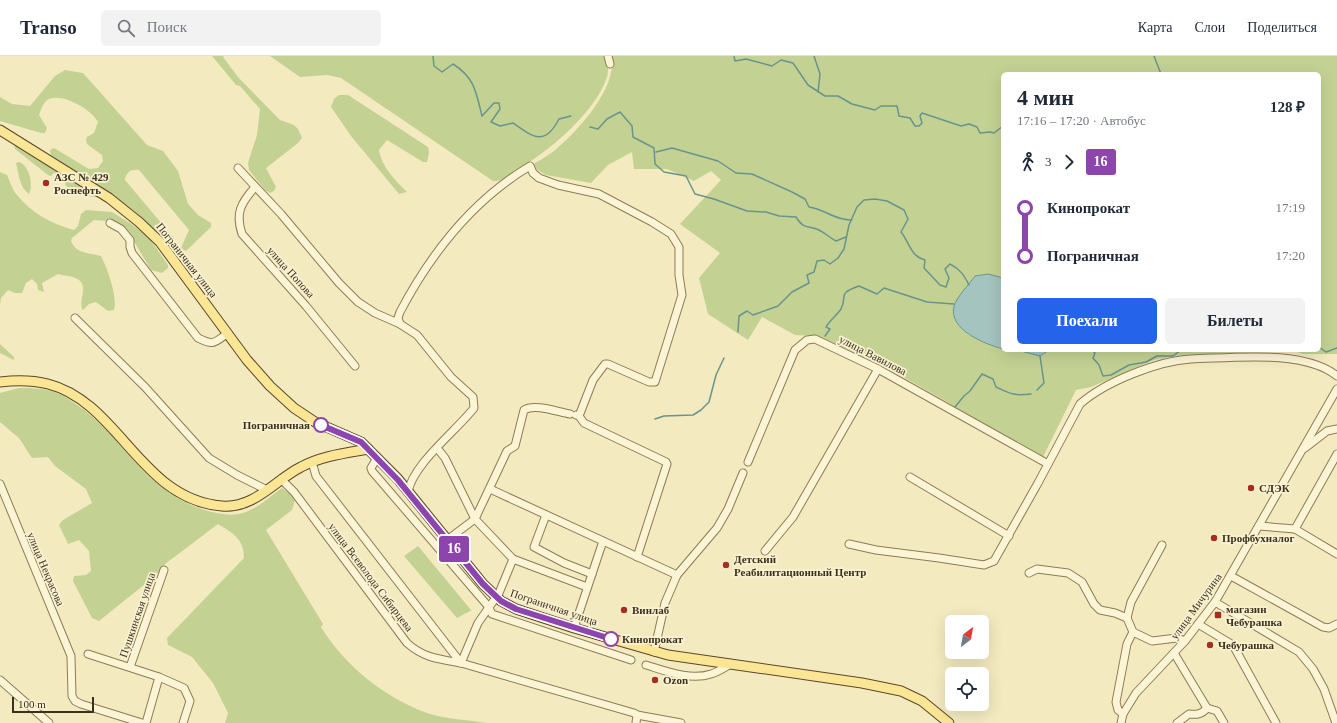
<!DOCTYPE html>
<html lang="ru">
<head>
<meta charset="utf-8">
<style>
	:root { --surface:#fff; --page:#f2f2f3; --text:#1f2937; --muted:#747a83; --line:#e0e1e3; --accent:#2563eb }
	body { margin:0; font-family:"Times New Roman",serif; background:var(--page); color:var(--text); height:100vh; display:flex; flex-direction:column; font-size:15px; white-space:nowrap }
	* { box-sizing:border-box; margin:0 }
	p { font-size:13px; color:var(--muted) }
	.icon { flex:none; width:22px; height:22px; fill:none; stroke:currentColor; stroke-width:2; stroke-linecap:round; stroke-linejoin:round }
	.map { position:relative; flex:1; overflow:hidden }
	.sheet { position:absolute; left:1001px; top:16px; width:320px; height:280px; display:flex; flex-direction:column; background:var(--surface); border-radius:6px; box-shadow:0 4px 16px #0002 }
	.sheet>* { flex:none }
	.badge { padding:0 8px; border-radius:3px; font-size:14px; line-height:26px }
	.needle { width:26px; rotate:31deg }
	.tools { position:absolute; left:945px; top:559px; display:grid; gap:8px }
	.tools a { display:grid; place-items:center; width:44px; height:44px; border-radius:6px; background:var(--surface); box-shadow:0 4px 16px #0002; font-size:20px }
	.scale { position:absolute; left:12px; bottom:10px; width:82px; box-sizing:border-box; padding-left:4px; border:2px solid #3c2f1c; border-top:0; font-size:11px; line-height:14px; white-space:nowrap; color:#3c2f1c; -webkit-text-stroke:3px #f9f2d1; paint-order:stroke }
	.map>.badge { position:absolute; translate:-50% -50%; box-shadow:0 0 0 2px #fff }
	.legs { display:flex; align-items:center; gap:6px; height:44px; padding:0 16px; font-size:13px }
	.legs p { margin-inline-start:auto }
	.summary { display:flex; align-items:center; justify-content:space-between; height:68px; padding:0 16px }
	h1 { font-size:22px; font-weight:700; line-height:30px }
	.action { display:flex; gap:8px; margin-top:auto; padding:8px 16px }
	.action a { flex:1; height:46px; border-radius:6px; background:var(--accent); color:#fff; font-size:16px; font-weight:700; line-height:46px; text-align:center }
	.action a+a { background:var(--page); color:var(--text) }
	ul { padding:0 16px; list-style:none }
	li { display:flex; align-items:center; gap:14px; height:48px; font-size:15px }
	li i { display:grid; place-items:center; width:6px; height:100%; margin:0 5px; background:currentColor }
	li i::after { content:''; width:10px; height:10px; margin:-5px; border:3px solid; border-radius:50%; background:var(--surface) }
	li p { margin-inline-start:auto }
	li:first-child i { background:linear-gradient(#0000 50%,currentColor 0) }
	li:last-child i { background:linear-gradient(currentColor 50%,#0000 0) }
	header { display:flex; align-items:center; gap:24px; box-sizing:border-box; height:56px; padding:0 20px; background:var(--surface); border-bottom:1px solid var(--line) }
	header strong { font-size:19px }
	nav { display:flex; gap:22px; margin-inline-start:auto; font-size:14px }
	.search { width:280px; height:36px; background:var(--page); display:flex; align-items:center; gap:10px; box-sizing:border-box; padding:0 14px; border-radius:6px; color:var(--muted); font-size:15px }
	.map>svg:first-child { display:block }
	.green { fill:#c3d293 }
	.water { fill:#a4c4bf; stroke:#69948e }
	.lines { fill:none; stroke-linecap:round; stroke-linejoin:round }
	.stream { stroke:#69948e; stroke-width:1.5 }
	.minor-casing { stroke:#8e7b56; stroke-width:9 }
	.major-casing { stroke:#5b472b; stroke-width:11 }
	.minor { stroke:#fcf5d5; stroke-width:7 }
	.major { stroke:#fae694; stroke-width:9 }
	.line-1-casing { stroke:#fff; stroke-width:9 }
	.line-1 { stroke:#8e44ad; stroke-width:6 }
	.poi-dot { fill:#a42e1f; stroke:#f9f2d1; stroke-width:1.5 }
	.stop-1-dot { fill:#fff; stroke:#8e44ad; stroke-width:2 }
	.labels { text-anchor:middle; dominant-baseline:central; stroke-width:3.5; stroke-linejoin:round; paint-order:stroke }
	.poi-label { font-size:11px; font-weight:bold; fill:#3c2f1c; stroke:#f9f2d1; text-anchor:start }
	.street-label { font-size:11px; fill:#3c2f1c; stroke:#f9f2d1 }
	.stop-label { font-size:11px; font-weight:bold; fill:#3c2f1c; stroke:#f9f2d1; text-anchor:end }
</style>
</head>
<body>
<header>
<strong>Transo</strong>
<div class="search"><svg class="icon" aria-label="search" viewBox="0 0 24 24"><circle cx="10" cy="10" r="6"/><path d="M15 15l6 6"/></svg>Поиск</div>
<nav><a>Карта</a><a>Слои</a><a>Поделиться</a></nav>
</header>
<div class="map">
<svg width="1337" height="667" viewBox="0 0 1337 667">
	<rect width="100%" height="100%" fill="#f3eac0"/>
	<g class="green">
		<path d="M212,0H224L223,1L238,21L280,64L294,69L298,73L302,82L298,87L266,112L276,131L274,135L270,137L265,134L249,114L248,107L257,79L260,53L240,30L236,29Z"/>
		<path d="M270,0H605C608,6 609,14 607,21C596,56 548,96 517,114C509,120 503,125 493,125L341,22L327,19L300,21Z"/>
		<path d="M611,0H1337V298H1303L1291,294H1319V18H1003V222L988,218L975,220L954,248L953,257L957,267L969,279L1003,294H1017L1040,300L1049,294H1265L1253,296L1181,299L1154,304L1091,331L1076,334L1043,401L967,360L949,347L891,314L816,280L795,279L762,261L748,284L708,258L699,222L720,197L680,168L721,124L711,115L694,125L667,113H634L632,96L608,109L591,127L546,119L530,110C538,105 546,101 554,95C576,77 619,31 611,0Z"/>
		<path d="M65,14L83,17L147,89L163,95L178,115L188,148L198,159L211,167V171L186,195L181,192L189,174L139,114C131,113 126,116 125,124L173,181L171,185L160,179L133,154L51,99L50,94L54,92L89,113L98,112L103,105L102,99L87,88L86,84L87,81L94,77L98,66C92,54 63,37 49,43C43,46 41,54 39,59L47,72L45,77H41L0,65V41L12,48L30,50L55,20Z"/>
		<path d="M339,39H348L428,91L429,97L427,106H423L387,84L379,94C381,110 395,124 407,136L399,138L351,80L331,51L334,43Z"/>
		<path d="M14,86L107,143L88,140L67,131L65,128L66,124L54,117L51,120L48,119L15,93Z"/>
		<path d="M19,106C29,109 34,129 29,138C19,131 19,118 16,107Z"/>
		<path d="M0,116L7,119C10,125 12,134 17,139C32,157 51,168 74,174L78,170L81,158L86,154L112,156L133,169L150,183L168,209V212L162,217L151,214L132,182L109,165L94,164L72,182L71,185C76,198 90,197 101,200C107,211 118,242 114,254L108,255L96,246L89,248L83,254C77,246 89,232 79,224C75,220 64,220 58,218L42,227L44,236L38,234L37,228L32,223L26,227L22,237H15L8,234L1,242L0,250Z"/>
		<path d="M0,288L14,301V304L0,297Z"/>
		<path d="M19,332C32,332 44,332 57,337C66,340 75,348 83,353C127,387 151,440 208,455C217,457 228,460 238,458C254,456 269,441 282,432L290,438L295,444L292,454L266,474L323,568L321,571C344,609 385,642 427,657C445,663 468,664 487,667H225L228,657L213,627L192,601L168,589L167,582L244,502C244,483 233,477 218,468L165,508L155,520L99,565L92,562L73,525L74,520L86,519L91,515L89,495L79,484L68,488L59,469L63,464L92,447L86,433L55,410L48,401L32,402L19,382L0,366V337Z"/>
		<path d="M418,490L471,554H472L457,562L404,500Z"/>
	</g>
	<g class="water">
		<path d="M988,218L1003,222V293C985,288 948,274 954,250C956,242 970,227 975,220Z"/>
		<path d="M1017,294H1049L1040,300Z"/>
	</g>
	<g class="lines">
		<g class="stream">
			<path d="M433,0L434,10L442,16L453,8C475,22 476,36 482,60L494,47H499L500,53L491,66L500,70L513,67C534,82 545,90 559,63L571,60"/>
			<path d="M734,0L735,5L746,3L772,10L781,4L793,7L808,29L825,40H838L852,48L875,54L881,50H897L899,60L910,62L915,70H919L922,67L920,60L922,57L961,70L969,68L977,71L980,77L990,76L994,77L1003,70"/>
			<path d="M814,0L820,18L818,36"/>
			<path d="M1154,0L1161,18"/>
			<path d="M590,71L598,73L607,63L620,56L632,70L633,81L654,92L655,108L664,116L686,120L695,138L714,143L747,155L766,156L779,160L796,161C804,174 808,169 819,174C825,177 830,182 836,185L846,181"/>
			<path d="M656,96L672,92L718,105L736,117L752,118L792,136L805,143L809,151C824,153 837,165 852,164"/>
			<path d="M738,276L739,260L747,255L753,259L778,250L792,236L809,227L807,219L814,216L817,205L824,204L830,208L838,202L844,193L849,169L857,151L864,144L875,143L887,145L904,154L908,163L901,176C910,187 910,200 925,204L924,212L940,229L946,231L949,222L945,213L950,208C960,213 964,219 969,229"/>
			<path d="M825,280L830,273L826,271C830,264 837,259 841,253C848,240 836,238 859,230L877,238L884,232L927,246L954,248"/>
			<path d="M1319,291L1326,296L1337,292"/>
			<path d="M1072,294H1076"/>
			<path d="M1092,294L1095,297L1093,302L1099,309L1103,320L1111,319L1129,309L1146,306L1157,300H1173L1181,294"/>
			<path d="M1037,334L1044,327L1040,300"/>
			<path d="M955,351L964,340L970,335L982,318L993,323L996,331C1011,338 1014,340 1031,338"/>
			<path d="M655,363L664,360L693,359L701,354L709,346L716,319L724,302"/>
		</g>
		<g class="minor-casing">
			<g id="minor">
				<path d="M608,0L610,8"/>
				<path d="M238,112L281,158L339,227L358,246L375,257L400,268L417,279L451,321L473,341L474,352C456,375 413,408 408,436"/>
				<path d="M255,131C241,147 235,157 242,178L306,250L355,310"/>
				<path d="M110,167L121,173L130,184V191L132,197L198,282C214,290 214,287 228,277"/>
				<path d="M75,262L145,331L209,402L237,419L267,434"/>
				<path d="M400,268L398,262L400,256C430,199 473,144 530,110L533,117L539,122L558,129L599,138L652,166L671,178L679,191V219L682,239L655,326H649L608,308H605L593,324L579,360"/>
				<path d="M576,359L579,360L584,367L666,406L667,408L637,501"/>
				<path d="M437,392L445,402L475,463L513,503L587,531"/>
				<path d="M1305,392L1327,375L1337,373"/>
				<path d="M377,402L371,412L372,415L488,550L492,558L631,604"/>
				<path d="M312,406L316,420L461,607L478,567L499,537L513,503"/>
				<path d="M748,406L795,294L807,284L815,283L878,313L1048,408"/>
				<path d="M910,421L1009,480"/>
				<path d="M281,423L294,436L407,587C424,602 438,603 461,607L634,657L637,659L636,667"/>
				<path d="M0,428L71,600L72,640L75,645L81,648L142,667"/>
				<path d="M490,433L677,519"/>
				<path d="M546,459L534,491L564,507L592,518"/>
				<path d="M1259,470L1295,473L1337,498"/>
				<path d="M1295,473L1337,398"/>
				<path d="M447,484L475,463L507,395L515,390L524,354C535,347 558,356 570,358"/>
				<path d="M849,488L876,494L939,502L984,509L994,505L1038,427L1080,348C1105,326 1157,305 1191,303C1232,302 1304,293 1337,320"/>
				<path d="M1162,489L1131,546L1127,562L1133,576L1152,585L1177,582L1185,585"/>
				<path d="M765,495L793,461L878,313"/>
				<path d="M1029,517L1037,513L1068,517L1082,526L1094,548L1100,554L1115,557L1127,562"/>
				<path d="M1231,520L1323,571L1329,572L1337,568"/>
				<path d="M1215,546L1299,596L1313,613L1324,633L1336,667"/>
				<path d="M1198,568L1233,589L1276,667"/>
				<path d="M574,572L603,485"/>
				<path d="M654,596L665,547L677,519L717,472L728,453L743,417"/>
				<path d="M1174,597L1207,652L1217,655L1224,667"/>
				<path d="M88,598L159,621L184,632L190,645L183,667"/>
				<path d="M646,609C666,615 690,625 711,618C718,616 725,611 731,608"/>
				<path d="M130,611L164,514"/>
				<path d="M0,624L49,667"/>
				<path d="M1123,658L1118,654L1116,646L1127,588L1133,576"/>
				<path d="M637,659L681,667"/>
				<path d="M146,667L159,621"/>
				<path d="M1121,667L1123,658L1136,637L1185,585L1215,546L1337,333"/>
				<path d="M1177,667L1189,658C1197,659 1202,658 1207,652"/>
			</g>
		</g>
		<g class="major-casing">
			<g id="major">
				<path d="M0,74L109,142L139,166L160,186L247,304L270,330L294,352L315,366L361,386L398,423L483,528L501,545L516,553L574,572L668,599L862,627L901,635L922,645L949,667"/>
				<path d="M0,326C16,324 32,324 48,328C119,346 141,444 222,450C254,453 275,424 301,411C321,400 346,397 368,393"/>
			</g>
		</g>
		<use href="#minor" class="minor"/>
		<use href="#major" class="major"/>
	</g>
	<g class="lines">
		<g class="line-1-casing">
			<path id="line-1" d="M321,369L361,386L398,424L483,528L501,545L516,553L611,583"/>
		</g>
		<use href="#line-1" class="line-1"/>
	</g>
	<g class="poi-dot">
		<circle cx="46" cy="127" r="4"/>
		<circle cx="1251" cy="432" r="4"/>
		<circle cx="1214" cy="482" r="4"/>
		<circle cx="726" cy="509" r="4"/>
		<circle cx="624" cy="554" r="4"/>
		<rect x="1214" y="555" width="8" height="8" rx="2"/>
		<circle cx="1210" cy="589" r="4"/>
		<circle cx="655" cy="624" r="4"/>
	</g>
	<g class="stop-1-dot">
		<circle cx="321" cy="369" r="7"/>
		<circle cx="611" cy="583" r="7"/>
	</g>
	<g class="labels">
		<g class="poi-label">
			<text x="54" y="121">АЗС № 429<tspan x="54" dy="13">Роснефть</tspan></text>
			<text x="1259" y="432">СДЭК</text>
			<text x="1222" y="482">Профбухналог</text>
			<text x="734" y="503">Детский<tspan x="734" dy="13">Реабилитационный Центр</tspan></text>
			<text x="1226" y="553">магазин<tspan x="1226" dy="13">Чебурашка</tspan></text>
			<text x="632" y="554">Винлаб</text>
			<text x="1218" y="589">Чебурашка</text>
			<text x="663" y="624">Ozon</text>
		</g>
		<g class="street-label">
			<text transform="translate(187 204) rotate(52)">Пограничная улица</text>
			<text transform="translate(291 216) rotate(48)">улица Попова</text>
			<text transform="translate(873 299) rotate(27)">улица Вавилова</text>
			<text transform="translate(46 513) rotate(67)">улица Некрасова</text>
			<text transform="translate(371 521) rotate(53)">улица Всеволода Сибирцева</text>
			<text transform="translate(1196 550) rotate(-54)">улица Мичурина</text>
			<text transform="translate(554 551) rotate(19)">Пограничная улица</text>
			<text transform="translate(137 559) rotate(-71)">Пушкинская улица</text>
		</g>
		<g class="stop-label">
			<text x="310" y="369">Пограничная</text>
			<text x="622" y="583" text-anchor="start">Кинопрокат</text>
		</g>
	</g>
</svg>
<div class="tools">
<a><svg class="needle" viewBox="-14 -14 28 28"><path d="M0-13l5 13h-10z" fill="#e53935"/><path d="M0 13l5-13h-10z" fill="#747a83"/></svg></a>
<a><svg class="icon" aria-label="locate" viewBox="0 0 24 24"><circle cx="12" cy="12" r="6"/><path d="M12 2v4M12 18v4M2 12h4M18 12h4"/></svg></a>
</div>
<div class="scale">100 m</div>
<b class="badge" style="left:454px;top:493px;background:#8e44ad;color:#fff">16</b>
<section class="sheet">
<div class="summary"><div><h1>4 мин</h1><p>17:16 – 17:20 · Автобус</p></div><b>128 ₽</b></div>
<div class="legs"><svg class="icon" aria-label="walk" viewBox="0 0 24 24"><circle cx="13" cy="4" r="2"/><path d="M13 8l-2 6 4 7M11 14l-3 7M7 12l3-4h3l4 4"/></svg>3<svg class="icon" aria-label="forward" viewBox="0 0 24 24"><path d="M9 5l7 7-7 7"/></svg><b class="badge" style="background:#8e44ad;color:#fff">16</b></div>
<ul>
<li><i style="color:#8e44ad"></i><b>Кинопрокат</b><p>17:19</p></li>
<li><i style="color:#8e44ad"></i><b>Пограничная</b><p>17:20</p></li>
</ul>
<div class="action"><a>Поехали</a><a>Билеты</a></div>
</section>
</div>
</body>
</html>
